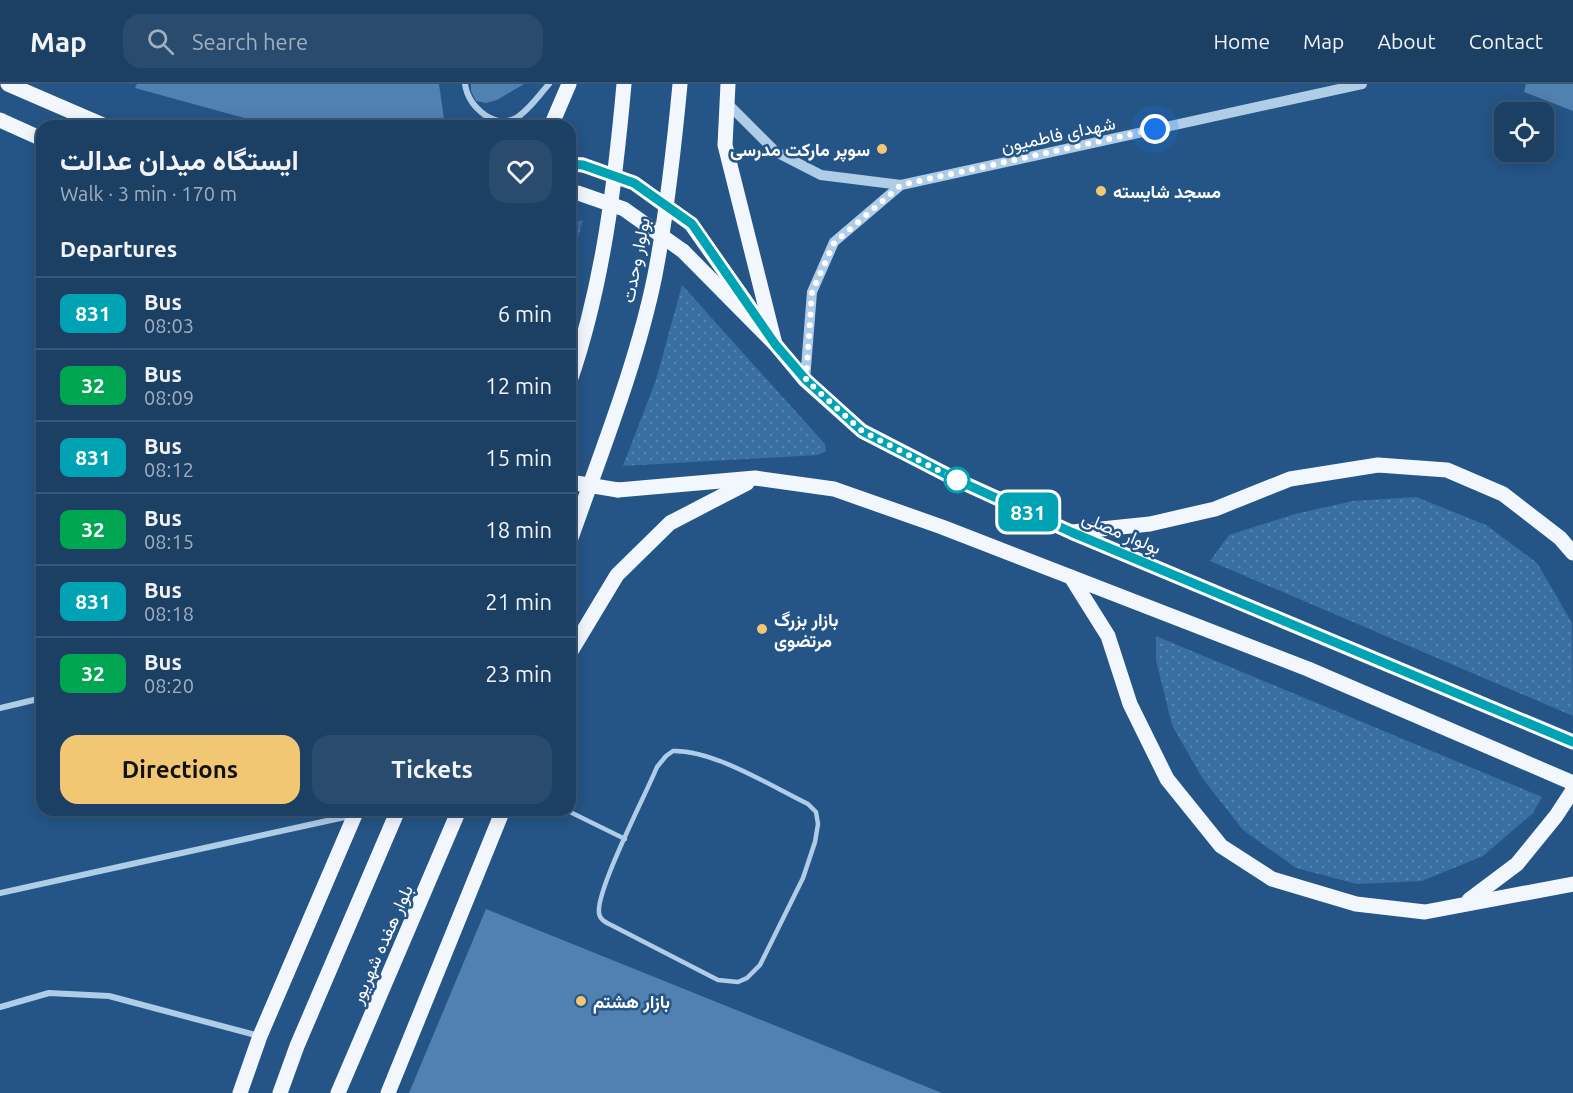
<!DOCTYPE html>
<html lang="en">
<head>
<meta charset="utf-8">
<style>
	:root { --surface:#1c4064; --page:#294b6d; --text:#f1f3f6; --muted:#a0afbf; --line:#3a5978; --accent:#f2c774 }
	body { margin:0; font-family:Ubuntu,Vazirmatn,sans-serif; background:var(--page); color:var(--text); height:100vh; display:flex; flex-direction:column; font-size:22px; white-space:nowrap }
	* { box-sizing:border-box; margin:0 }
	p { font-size:20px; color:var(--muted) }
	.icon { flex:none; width:33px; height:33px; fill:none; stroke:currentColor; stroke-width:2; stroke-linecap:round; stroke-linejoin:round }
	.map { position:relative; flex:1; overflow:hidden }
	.sheet { position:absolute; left:36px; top:36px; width:540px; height:696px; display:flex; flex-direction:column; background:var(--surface); border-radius:18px; box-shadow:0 3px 15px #0003,0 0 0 2px var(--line) }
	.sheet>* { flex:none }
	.badge { padding:0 12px; border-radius:9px; font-size:21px; line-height:39px }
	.controls { position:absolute; left:1494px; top:18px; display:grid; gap:12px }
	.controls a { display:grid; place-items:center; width:60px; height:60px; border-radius:12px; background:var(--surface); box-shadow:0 3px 15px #0003,0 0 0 2px var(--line); font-size:30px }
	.you { position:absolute; width:30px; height:30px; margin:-15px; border:4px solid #fff; border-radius:50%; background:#1a73e8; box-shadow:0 0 0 9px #1a73e833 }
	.map>.badge { position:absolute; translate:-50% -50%; box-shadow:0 0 0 3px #fff }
	h2 { padding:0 24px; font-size:22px; line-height:54px }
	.round { display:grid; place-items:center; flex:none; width:63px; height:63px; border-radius:18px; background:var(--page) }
	.summary { display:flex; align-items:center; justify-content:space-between; height:102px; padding:0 24px }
	h1 { font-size:28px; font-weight:700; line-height:45px }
	.primary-button { display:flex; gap:12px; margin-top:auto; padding:12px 24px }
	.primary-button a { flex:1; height:69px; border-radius:18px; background:var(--accent); color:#111; font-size:24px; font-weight:700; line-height:69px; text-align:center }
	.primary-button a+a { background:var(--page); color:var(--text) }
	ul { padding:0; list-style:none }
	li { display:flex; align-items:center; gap:18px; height:72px; padding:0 24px; border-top:2px solid var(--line) }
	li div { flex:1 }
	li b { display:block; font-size:22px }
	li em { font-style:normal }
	li .badge { min-width:66px; font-weight:700; text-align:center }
	header { display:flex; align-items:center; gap:36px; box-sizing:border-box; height:84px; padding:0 30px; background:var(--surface); border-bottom:2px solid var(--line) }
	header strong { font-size:28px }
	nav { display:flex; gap:33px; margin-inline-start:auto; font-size:21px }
	.search { width:420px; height:54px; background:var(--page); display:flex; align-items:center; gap:15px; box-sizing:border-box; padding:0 21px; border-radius:18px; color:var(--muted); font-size:22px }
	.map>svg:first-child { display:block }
	.grass { fill:url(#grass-dots) }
	.building { fill:#5181b0 }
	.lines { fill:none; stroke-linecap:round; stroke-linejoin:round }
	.service { stroke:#b0cde8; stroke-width:4.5 }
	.minor { stroke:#b0cde8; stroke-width:6 }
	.tertiary { stroke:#b0cde8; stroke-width:10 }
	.primary { stroke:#f2f7fe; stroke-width:15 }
	.primary-bridge { stroke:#f2f7fe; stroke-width:15 }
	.line-casing { stroke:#fff; stroke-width:14 }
	.line { stroke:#00a3b4; stroke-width:9 }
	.walk { stroke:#fff; stroke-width:6; stroke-dasharray:0 10.8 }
	.poi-dot { fill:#f2c774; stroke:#255586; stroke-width:2 }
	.stop-dot { fill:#fff; stroke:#00a3b4; stroke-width:3 }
	.labels { text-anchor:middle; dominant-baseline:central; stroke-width:5; stroke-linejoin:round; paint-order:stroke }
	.street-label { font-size:18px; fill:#fff; stroke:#255586 }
	.poi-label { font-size:18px; font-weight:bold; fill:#fff; stroke:#255586; text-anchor:start }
</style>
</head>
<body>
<header>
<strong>Map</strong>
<div class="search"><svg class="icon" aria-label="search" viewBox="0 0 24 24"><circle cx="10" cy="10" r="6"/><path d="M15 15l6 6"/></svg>Search here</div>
<nav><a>Home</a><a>Map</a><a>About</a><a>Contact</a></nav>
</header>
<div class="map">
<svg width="1573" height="1009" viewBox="0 0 1573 1009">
	<defs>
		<pattern id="grass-dots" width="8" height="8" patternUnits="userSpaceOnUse" patternTransform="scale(1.5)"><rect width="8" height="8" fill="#396fa3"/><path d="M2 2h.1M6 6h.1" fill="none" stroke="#5785b1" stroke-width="1.8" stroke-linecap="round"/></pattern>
	</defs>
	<rect width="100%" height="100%" fill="#255586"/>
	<g class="grass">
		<path d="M583,136L570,181V139Z"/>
		<path d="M682,201L825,360L826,367L818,371L623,382L656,296Z"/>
		<path d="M1416,413L1486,441L1537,479L1572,539L1573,632L1210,477L1229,451L1295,430L1353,417Z"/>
		<path d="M1156,552L1542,713L1533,729L1483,772L1422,797L1357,800L1296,784L1243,746L1203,695L1172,641L1156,576Z"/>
	</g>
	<g class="building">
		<path d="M137,0H439L445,42H273L135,4Z"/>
		<path d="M471,0H524L497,16L486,19L476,17L471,7Z"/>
		<path d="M1526,0H1573V27L1524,8Z"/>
		<path d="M486,825L942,1009H409Z"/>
	</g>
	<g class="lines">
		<g class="service">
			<path d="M673,667C714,666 771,702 808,720L816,728L818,740L815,758L803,794L760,881L747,894L738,898L718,896L615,843C608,839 600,837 599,829C596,806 646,710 657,683L666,672Z"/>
			<path d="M566,726L625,755"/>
		</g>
		<g class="minor">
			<path d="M465,0C467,14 474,23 485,31C514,51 531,20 549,0"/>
			<path d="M0,624L42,614"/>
			<path d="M0,809L354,731"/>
			<path d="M0,923L49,909L109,912L259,952"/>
		</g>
		<g class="tertiary">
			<path d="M727,19L776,68L821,91L901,101L1362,0"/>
			<path d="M805,296L812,208L834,158L901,101"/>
		</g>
		<g class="primary">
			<path d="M8,0L105,42"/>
			<path d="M728,0L725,61L775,260"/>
			<path d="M0,36L42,55"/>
			<path d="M551,42L569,0"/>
			<path d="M570,80L583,81"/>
			<path d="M691,140L751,225"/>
			<path d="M683,167L775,260L805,296L862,347L957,396L1071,448L1573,658"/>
			<path d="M570,297C603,201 615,100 624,0"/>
			<path d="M618,406L755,394L834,405L942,443L1308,585L1573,699"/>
			<path d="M1072,448L1150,440L1215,425L1290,395L1378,381L1447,386L1503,410L1560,454L1573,469"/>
			<path d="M570,457C600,371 637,280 655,191C667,128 674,64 680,0"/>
			<path d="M1071,493L1108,552L1130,620L1167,695L1221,762L1272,795L1356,820L1425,828L1573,800"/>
			<path d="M570,569L617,491L670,439L747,399"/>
			<path d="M1469,816L1517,780L1556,732L1573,706"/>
			<path d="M240,1009L260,952L357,726"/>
			<path d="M280,1009L297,962L398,726"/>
			<path d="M338,1009L459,726"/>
			<path d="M388,1009L503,726"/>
		</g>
		<g class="primary-bridge">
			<path d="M583,81L634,99L691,140"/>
			<path d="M578,109L624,125L683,167"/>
			<path d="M570,398L618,406"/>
		</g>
	</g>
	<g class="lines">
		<g class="line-casing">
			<path id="line" d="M570,80L583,81L634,99L692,140L775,260L806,296L862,347L957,396L1071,448L1573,658"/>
		</g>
		<use href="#line" class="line"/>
		<path class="walk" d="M957,396L862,347L806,296L812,208L834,159L901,101L1155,45"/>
	</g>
	<g class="poi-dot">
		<circle cx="882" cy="65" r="6"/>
		<circle cx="1101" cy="107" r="6"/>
		<circle cx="762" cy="545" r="6"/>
		<circle cx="581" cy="917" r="6"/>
	</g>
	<circle class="stop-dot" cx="957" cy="396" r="12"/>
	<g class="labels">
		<g class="street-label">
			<text transform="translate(1058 50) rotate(-12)">شهدای فاطمیون</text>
			<text transform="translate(635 176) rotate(-79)">بولوار وحدت</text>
			<text transform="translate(1122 448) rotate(23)">بولوار مصلی</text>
			<text transform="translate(381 860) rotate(-66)">بلوار هفده شهریور</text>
		</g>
		<g class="poi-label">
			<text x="870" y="65" text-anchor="end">سوپر مارکت مدرسی</text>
			<text x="1113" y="107">مسجد شایسته</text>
			<text x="774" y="535">بازار بزرگ<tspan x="774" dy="21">مرتضوی</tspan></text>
			<text x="593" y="917">بازار هشتم</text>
		</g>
	</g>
</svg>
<div class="controls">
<a><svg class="icon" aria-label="locate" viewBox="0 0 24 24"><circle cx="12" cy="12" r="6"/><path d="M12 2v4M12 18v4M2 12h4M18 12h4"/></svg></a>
</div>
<div class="you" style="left:1155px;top:45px"></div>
<b class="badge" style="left:1028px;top:428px;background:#00a3b4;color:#fff">831</b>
<section class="sheet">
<div class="summary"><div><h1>ایستگاه میدان عدالت</h1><p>Walk · 3 min · 170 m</p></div><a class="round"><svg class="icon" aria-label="heart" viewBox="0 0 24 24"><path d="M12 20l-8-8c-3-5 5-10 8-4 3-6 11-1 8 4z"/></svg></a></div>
<h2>Departures</h2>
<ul>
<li><span class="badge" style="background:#00a3b4;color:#fff">831</span><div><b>Bus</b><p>08:03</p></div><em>6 min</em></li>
<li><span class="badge" style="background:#00a651;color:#fff">32</span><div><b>Bus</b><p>08:09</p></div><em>12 min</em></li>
<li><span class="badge" style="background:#00a3b4;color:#fff">831</span><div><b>Bus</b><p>08:12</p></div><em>15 min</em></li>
<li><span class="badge" style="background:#00a651;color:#fff">32</span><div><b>Bus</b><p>08:15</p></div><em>18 min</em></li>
<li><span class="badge" style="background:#00a3b4;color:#fff">831</span><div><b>Bus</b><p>08:18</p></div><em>21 min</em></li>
<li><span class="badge" style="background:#00a651;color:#fff">32</span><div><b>Bus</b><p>08:20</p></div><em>23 min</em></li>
</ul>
<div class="primary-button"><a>Directions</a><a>Tickets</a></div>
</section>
</div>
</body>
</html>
